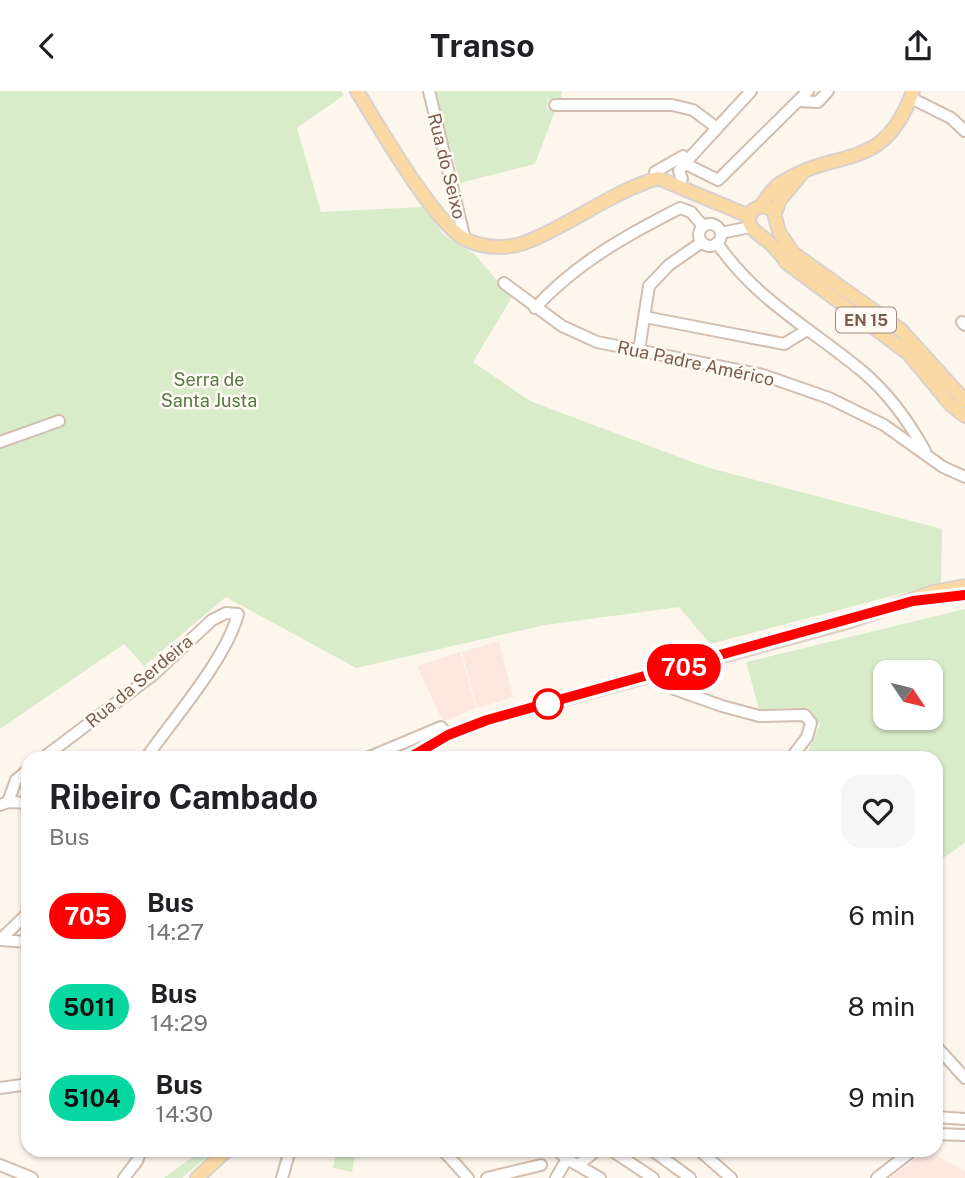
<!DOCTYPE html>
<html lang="en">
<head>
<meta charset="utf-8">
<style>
	:root { --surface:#fff; --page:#f6f6f6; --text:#202124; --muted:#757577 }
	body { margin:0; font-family:"Public Sans",sans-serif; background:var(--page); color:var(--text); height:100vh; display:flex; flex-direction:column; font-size:26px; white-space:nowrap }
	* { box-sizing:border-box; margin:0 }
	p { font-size:23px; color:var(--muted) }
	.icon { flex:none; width:38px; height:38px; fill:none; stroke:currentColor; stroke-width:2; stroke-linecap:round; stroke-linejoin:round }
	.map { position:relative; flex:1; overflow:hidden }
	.details { position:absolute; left:21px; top:660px; width:922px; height:406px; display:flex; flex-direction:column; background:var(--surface); border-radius:21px; box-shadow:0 2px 5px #0004 }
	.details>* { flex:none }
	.badge { padding:0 14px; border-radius:23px; font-size:24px; line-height:46px }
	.needle { width:46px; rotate:125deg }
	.buttons { position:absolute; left:873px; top:569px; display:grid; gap:14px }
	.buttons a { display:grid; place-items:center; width:70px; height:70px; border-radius:14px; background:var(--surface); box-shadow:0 2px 5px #0004; font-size:35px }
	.map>.badge { position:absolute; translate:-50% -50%; box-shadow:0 0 0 4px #fff }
	.round { display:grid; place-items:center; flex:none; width:74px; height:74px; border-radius:21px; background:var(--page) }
	.overview { display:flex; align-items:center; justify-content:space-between; height:119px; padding:0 28px }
	h1 { font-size:33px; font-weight:700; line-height:52px }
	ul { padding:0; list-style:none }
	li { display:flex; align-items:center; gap:21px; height:91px; padding:0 28px }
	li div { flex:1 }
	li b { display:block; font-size:26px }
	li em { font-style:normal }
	li .badge { min-width:77px; font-weight:700; text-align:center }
	header { display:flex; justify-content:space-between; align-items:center; height:91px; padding:0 28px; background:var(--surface); font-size:32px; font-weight:700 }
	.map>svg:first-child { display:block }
	.commercial { fill:#fde8e0 }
	.green { fill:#d8ecc9; fill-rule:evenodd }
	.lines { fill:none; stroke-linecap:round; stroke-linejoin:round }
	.minor-casing { stroke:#d1beb0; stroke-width:14 }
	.major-casing { stroke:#dad1cd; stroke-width:16 }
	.minor { stroke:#fff; stroke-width:10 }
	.major { stroke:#fbd9a5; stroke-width:12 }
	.line-casing { stroke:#fff; stroke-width:16 }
	.line { stroke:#f00; stroke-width:10 }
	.stop-dot { fill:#fff; stroke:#f00; stroke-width:3.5 }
	.labels { text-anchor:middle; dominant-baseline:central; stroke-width:5; stroke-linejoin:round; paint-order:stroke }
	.shield { fill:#fffaf3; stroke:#a28b7f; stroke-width:2 }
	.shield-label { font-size:16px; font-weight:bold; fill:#7a5c4d }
	.street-label { font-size:18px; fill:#7a5c4d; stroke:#fffaf3 }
	.park-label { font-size:18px; fill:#537a41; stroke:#fffaf3 }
</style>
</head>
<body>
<header><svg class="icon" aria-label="back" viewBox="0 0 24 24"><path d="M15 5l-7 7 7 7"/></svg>Transo<svg class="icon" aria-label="share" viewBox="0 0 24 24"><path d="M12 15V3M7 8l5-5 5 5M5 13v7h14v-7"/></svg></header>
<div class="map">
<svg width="965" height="1087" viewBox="0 0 965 1087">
	<rect width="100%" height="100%" fill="#fdf6ec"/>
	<g class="commercial">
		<path d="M499,550L513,606L477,617L462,561Z"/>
		<path d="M460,561L476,617L443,631L417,575Z"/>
		<path d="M927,1059L965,1081V1087H890Z"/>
	</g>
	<g class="green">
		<path d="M0,0H341L344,4L297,37L321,121L423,116L444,144L474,163L512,206L473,271L530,310L706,376L942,438L941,492L710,553L679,516L545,534L356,577L226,506L144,575L124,553L0,638Z"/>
		<path d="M435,0H562L561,8H548L547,19L555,20L535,73L460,92Z"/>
		<path d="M965,518V752L936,772V667H805L820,633L808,617L759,618L746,571ZM886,581H931V626H886Z"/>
		<path d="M202,1059H215L182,1087H164Z"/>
		<path d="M337,1059H356L352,1081L333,1077Z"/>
	</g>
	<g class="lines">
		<g class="minor-casing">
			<g id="minor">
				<path d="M429,0L465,149"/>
				<path d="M911,7L951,27L965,40"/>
				<path d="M798,10L818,11L828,0"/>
				<path d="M555,14H672L693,19L717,37"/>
				<path d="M678,69L718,89L808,0"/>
				<path d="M655,81L683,65"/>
				<path d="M682,88L679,80L684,73L751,0"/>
				<circle cx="710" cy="144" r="11"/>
				<path d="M721,142L750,136"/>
				<path d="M717,152C756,209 810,237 862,280C887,301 909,331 925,360"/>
				<path d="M504,192L562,235L597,251L763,284L829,307L884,334L943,376L965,386"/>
				<path d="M535,217C576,172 627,144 680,117L691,121L703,135"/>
				<path d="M645,226L784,253L807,239"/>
				<path d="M962,231L965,234"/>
				<path d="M639,259L649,195L669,174L702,151"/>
				<path d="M0,351L59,330"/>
				<path d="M659,582L674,598L722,615L759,625L805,624L811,632L807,646L791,667"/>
				<path d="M43,667L153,584L212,529L226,522L238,523C226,568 174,627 146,667"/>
				<path d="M367,667L441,636L448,644"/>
				<path d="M8,711L16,689L28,679"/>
				<path d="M0,714L8,711L28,712"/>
				<path d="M0,849L28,822"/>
				<path d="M0,849L28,851"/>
				<path d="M936,955L965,987"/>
				<path d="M0,997L28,993"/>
				<path d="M936,1026L965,1028"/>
				<path d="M936,1043L965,1044"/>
				<path d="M443,1059L468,1087"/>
				<path d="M557,1059L567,1068L600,1087"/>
				<path d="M611,1059L653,1087"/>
				<path d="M652,1059L690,1087"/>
				<path d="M699,1059L731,1087"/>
				<path d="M0,1074L32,1087"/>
				<path d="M578,1074L597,1059"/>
				<path d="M124,1087L137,1070L141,1059"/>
				<path d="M282,1087L290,1059"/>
				<path d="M487,1087L541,1074"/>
				<path d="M556,1087L567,1068"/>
				<path d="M877,1087L913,1059"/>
			</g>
		</g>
		<g class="major-casing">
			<g id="major">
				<path d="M357,0C377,32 436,136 467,149C485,158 511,158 529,150C573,132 612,101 658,87L749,125"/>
				<path d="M761,115C767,107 773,96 782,91C839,56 884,82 913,0"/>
				<path d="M775,122L780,109L800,85"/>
				<path d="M965,310L901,239L793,162L779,141L773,118L761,115L753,119C741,137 761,143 772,154C778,159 782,166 787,172L908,262L950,313L965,325"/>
				<path d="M409,667L448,644L487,629L851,530L933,501L965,495"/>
				<path d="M197,1087L227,1059"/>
			</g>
		</g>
		<use href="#minor" class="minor"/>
		<use href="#major" class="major"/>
	</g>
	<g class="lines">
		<g class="line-casing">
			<path id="line" d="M409,667L448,644L487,629L913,510L965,504"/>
		</g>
		<use href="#line" class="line"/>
	</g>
	<circle class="stop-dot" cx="548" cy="613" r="14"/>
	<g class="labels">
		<rect class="shield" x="836" y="216.5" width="60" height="25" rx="5"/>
		<g class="shield-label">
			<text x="866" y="229">EN 15</text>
		</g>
		<g class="street-label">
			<text transform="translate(447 75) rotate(76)">Rua do Seixo</text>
			<text transform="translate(696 272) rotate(12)">Rua Padre Américo</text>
			<text transform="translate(139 590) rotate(-40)">Rua da Serdeira</text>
		</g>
		<g class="park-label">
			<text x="209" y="288">Serra de<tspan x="209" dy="21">Santa Justa</tspan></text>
		</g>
	</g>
</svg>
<div class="buttons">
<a><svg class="needle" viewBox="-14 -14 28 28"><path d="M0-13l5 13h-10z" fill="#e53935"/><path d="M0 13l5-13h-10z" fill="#757577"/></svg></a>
</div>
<b class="badge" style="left:684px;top:576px;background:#f00;color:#fff">705</b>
<section class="details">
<div class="overview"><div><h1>Ribeiro Cambado</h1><p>Bus</p></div><a class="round"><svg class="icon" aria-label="heart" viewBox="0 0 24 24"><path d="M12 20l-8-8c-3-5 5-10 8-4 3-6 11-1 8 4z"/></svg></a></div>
<ul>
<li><span class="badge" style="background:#f00;color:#fff">705</span><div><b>Bus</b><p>14:27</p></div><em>6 min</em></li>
<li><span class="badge" style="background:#06d6a0;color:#111">5011</span><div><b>Bus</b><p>14:29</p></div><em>8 min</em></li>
<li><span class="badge" style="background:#06d6a0;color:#111">5104</span><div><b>Bus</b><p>14:30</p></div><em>9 min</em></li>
</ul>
</section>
</div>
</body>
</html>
